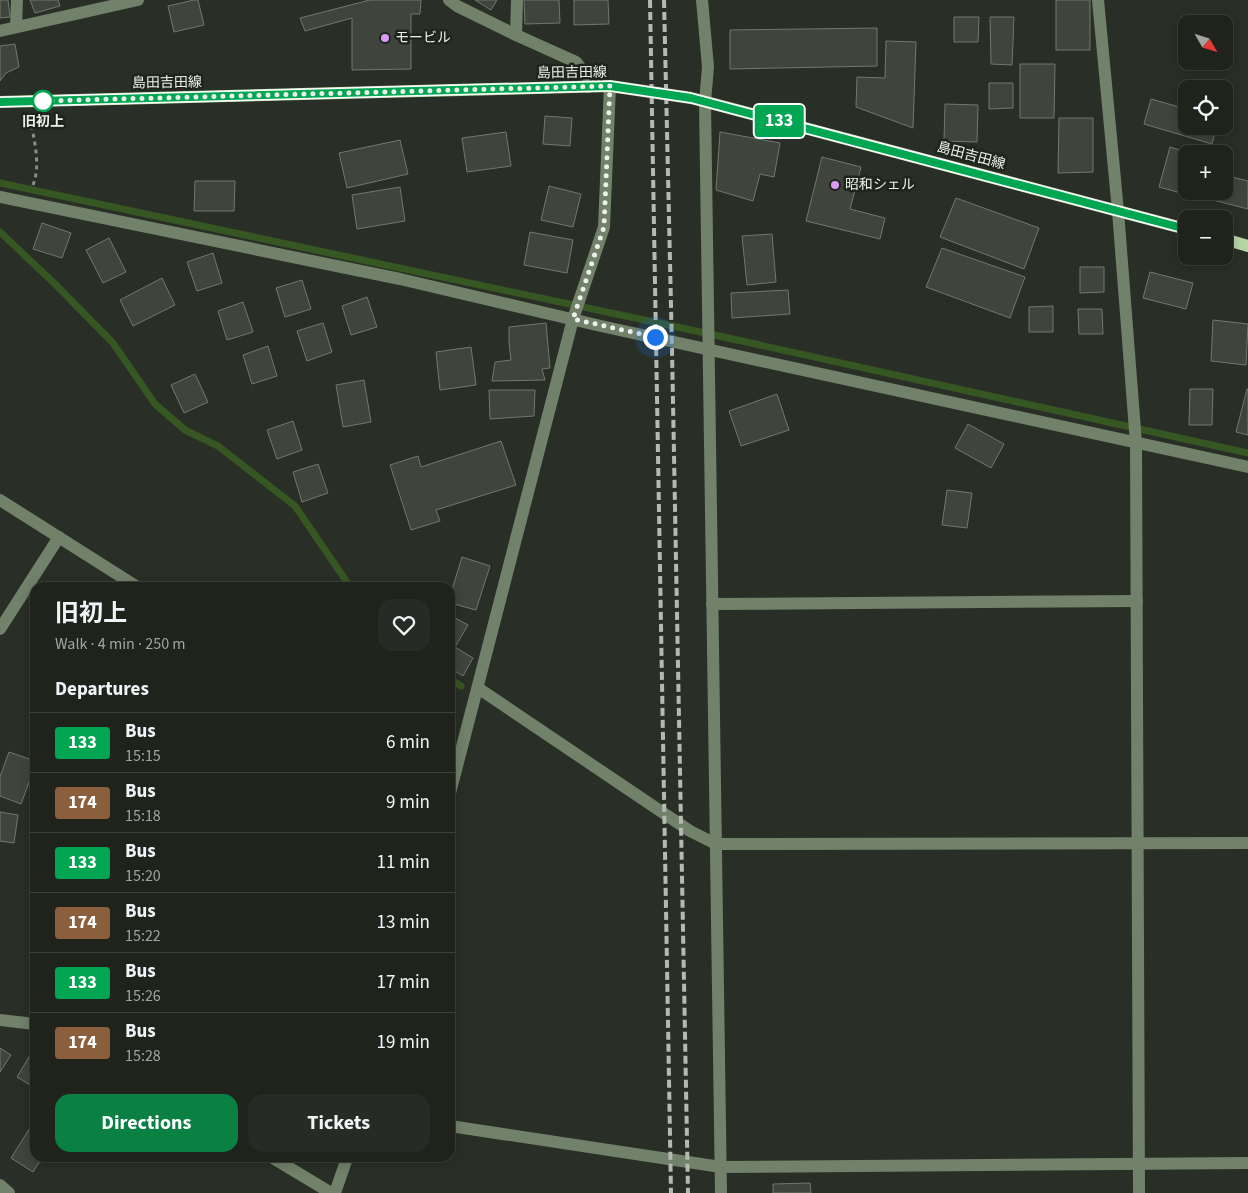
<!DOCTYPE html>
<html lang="en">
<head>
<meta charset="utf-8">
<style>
	:root { --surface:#1f231c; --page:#272b25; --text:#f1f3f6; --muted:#a1a4a3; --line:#3c403b; --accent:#0b8043 }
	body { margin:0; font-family:"Source Sans 3","Noto Sans JP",sans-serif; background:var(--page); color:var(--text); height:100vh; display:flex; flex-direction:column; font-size:19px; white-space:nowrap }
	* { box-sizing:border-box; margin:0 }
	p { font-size:16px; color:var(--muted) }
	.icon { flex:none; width:28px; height:28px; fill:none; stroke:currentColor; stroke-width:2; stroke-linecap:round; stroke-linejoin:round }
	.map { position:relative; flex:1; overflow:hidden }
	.sheet { position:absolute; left:30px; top:582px; width:425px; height:580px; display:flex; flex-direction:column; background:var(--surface); border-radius:15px; box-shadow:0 2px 12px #0003,0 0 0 1px var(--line) }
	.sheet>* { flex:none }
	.badge { padding:0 10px; border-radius:4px; font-size:18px; line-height:32px }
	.needle { width:32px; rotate:129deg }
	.controls { position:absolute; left:1178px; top:15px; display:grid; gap:10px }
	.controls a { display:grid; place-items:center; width:55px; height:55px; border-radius:10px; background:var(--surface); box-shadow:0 2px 12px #0003,0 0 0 1px var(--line); font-size:25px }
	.you { position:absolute; width:25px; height:25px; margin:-12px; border:4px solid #fff; border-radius:50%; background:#1a73e8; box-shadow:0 0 0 8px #1a73e833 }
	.map>.badge { position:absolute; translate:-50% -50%; box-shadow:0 0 0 2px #fff }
	h2 { padding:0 25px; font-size:19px; line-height:45px }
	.round { display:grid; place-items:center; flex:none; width:52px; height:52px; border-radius:15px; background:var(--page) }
	.summary { display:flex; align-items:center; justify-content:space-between; height:85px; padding:0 25px }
	h1 { font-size:24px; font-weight:700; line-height:38px }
	.cta { display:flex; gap:10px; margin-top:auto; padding:10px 25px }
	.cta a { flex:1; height:58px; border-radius:15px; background:var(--accent); color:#fff; font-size:20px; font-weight:700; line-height:58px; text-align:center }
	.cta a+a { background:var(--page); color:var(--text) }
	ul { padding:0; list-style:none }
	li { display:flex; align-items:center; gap:15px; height:60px; padding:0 25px; border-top:1px solid var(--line) }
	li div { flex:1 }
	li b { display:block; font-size:19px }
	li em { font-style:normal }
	li .badge { min-width:55px; font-weight:700; text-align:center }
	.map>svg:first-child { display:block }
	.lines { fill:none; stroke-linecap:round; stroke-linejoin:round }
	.stream { stroke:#365622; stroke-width:7 }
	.building { fill:#3f453c; stroke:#71786d }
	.path { stroke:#898e87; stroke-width:3; stroke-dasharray:4 4; stroke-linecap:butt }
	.minor { stroke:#72816a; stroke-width:12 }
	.major { stroke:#b7d6a6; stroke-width:12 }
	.rail { stroke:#b5b9b2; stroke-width:4; stroke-dasharray:8 4; stroke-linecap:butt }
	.line-casing { stroke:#fff; stroke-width:11 }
	.line { stroke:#00a651; stroke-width:8 }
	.walk { stroke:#ecf0ea; stroke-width:5; stroke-dasharray:0 9 }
	.poi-dot { fill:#da9af7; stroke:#1f251c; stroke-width:2 }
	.stop-dot { fill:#fff; stroke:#00a651; stroke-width:2.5 }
	.labels { text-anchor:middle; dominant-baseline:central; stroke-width:5; stroke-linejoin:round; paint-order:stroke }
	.poi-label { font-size:14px; fill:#ecf0ea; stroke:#1f251c; text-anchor:start }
	.street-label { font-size:14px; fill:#ecf0ea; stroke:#1f251c }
	.stop-label { font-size:14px; font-weight:bold; fill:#ecf0ea; stroke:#1f251c }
</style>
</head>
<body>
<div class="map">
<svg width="1248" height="1193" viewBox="0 0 1248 1193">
	<rect width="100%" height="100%" fill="#292f26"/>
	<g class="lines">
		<g class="stream">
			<path d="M0,183L710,334L1248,453"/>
			<path d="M0,232L55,284L113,343L155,404L185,430L218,446L295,506L351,588"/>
			<path d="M450,679L461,686"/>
		</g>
	</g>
	<g class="building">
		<path d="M0,0H8L10,17L0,18Z"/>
		<path d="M30,0H58L60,6L35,13Z"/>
		<path d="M194,0H198L204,25L174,32L168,6Z"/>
		<path d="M370,0H421L420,14H411V69L352,70V18L305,31L300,18Z"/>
		<path d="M475,0H497L491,10Z"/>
		<path d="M524,0H559L560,23L525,24Z"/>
		<path d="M574,0H608L609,24L574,25Z"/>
		<rect x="1056" y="0" width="34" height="50"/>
		<path d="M954,17H979L978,42H954Z"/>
		<path d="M990,17H1014L1012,65L991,64Z"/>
		<path d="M877,28V66L730,69V30Z"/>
		<path d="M886,41L916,42L913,128L856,107L857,77L885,78Z"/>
		<path d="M15,44L19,67L6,73L0,81V46Z"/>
		<path d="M1020,64H1055L1054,118H1020Z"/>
		<path d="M989,83H1013V108L989,109Z"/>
		<path d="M1151,99L1186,109V126H1217L1212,144L1144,124Z"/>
		<path d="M945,104L978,105L977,142L944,141Z"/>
		<path d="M545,116L572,118L570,146L543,144Z"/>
		<path d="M1059,118H1093V172L1058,173Z"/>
		<path d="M506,132L511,166L467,172L462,138Z"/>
		<path d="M720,132L780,143L774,177L760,174L753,201L716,190Z"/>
		<path d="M400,140L408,174L347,188L339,153Z"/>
		<path d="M1170,147L1194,154H1186V191H1194L1192,196L1159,187Z"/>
		<path d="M822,157L861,167L850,209L885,218L880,239L806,221Z"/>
		<path d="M1224,175L1248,181V209L1213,200L1216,191H1224Z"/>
		<path d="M195,181H235L234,211H194Z"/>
		<path d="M549,186L581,194L573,227L541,220Z"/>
		<path d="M400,187L405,221L357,229L352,195Z"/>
		<path d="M956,198L1039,228L1024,269L940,237Z"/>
		<path d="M42,223L71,233L62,258L33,249Z"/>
		<path d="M530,232L573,240L567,273L524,265Z"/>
		<path d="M772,234L776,282L747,285L742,236Z"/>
		<path d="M109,238L126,272L103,283L86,250Z"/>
		<path d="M942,248L1025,277L1010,318L926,287Z"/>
		<path d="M213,253L222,283L197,291L187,262Z"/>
		<path d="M1080,267H1104V292L1080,293Z"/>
		<path d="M1150,272L1193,283L1186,309L1143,298Z"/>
		<path d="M162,278L175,305L133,326L120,300Z"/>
		<path d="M302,280L311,309L285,317L276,288Z"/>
		<path d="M788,290L790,314L732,318L731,293Z"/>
		<path d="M367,297L377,327L351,335L342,306Z"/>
		<path d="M243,302L253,332L227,340L218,311Z"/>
		<path d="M1053,306V332H1029V307Z"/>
		<path d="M1078,309H1102L1103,334H1079Z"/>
		<path d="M1213,320L1248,324L1246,365L1211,361Z"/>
		<path d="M323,323L332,352L307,361L297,331Z"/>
		<path d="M546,323L550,368L542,369L545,380L492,381L495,362L511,360L509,343V327Z"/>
		<path d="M268,346L277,376L252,384L243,355Z"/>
		<path d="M471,347L476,385L440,390L436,352Z"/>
		<path d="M195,374L208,402L184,413L171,385Z"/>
		<path d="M364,380L371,422L343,427L336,385Z"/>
		<path d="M1190,389H1213L1212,425H1189Z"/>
		<path d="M1247,389H1248V435L1236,432Z"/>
		<path d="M489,390H535L534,416L490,419Z"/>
		<path d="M777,394L789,430L741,446L729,411Z"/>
		<path d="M293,421L302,450L277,459L267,430Z"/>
		<path d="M968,424L1004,444L991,468L955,448Z"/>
		<path d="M501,441L516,485L436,510L440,521L411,530L390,465L418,456L421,467Z"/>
		<path d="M318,464L328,493L302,502L293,472Z"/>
		<path d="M947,490L972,493L967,528L942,525Z"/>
		<path d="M462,557L490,566L476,610L450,603V596Z"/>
		<path d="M450,615L468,625L455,647L473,658L463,676L450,668Z"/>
		<path d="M9,752L35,761V766L21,804L0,796V777Z"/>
		<path d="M0,812L18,815L14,843L0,841Z"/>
		<path d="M0,1048L11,1055L0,1072Z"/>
		<path d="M33,1050L35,1051V1088L17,1077Z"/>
		<path d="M33,1123L35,1125V1158H42L33,1172L11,1158Z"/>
		<path d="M810,1183L811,1193H773V1184Z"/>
	</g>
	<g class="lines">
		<path class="path" d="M30,118C34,139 41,165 33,185"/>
		<g class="minor">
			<path d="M449,0L457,6L516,35L576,62L585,73L589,87"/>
			<path d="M702,0L708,67L705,102L721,1193"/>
			<path d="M1098,0L1118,211L1136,443L1139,1193"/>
			<path d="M16,27L17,0"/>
			<path d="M0,31L138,0"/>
			<path d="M516,35L517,0"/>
			<path d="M0,197L400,279L601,326L1248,467"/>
			<path d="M0,500L139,588"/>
			<path d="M712,604L1137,601"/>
			<path d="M0,629L59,537"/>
			<path d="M478,688L690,831L716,844L1248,843"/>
			<path d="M450,793L573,319L604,227L610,86"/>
			<path d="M0,1020L35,1024"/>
			<path d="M450,1126L721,1167L1248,1163"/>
			<path d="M273,1158L331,1193"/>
			<path d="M0,1185L9,1193"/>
			<path d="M335,1193L347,1158"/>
		</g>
		<g class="major">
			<path d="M0,102L610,86L691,98L1186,229"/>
			<path d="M1224,239L1248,246"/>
		</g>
		<g class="rail">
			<path d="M650,0L671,1193"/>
			<path d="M664,0L672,349L688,1193"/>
		</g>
	</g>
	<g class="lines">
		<g class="line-casing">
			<path id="line" d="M0,102L610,86L691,98L1186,229"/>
		</g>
		<use href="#line" class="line"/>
		<path class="walk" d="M43,101L610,86L604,227L573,319L655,337"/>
	</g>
	<g class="poi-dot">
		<circle cx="385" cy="38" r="5"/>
		<circle cx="835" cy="185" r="5"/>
	</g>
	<circle class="stop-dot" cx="43" cy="101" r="10"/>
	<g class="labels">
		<g class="poi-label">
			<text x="395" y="38">モービル</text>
			<text x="845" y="185">昭和シェル</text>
		</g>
		<g class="street-label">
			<text transform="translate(572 73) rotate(-1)">島田吉田線</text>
			<text transform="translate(167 83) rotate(-1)">島田吉田線</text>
			<text transform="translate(971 156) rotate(15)">島田吉田線</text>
		</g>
		<g class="stop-label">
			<text x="43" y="122">旧初上</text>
		</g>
	</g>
</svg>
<div class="controls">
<a><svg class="needle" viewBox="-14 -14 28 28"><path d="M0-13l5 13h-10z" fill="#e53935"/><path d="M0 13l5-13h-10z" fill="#a1a4a3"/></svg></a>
<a><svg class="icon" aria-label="locate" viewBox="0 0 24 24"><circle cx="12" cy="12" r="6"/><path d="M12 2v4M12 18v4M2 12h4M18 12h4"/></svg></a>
<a>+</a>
<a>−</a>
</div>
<div class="you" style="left:655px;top:337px"></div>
<b class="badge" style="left:779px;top:121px;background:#00a651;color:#fff">133</b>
<section class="sheet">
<div class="summary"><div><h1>旧初上</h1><p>Walk · 4 min · 250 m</p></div><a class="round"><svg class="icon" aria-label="heart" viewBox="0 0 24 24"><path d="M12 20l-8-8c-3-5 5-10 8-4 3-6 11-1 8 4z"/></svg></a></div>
<h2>Departures</h2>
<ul>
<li><span class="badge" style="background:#00a651;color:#fff">133</span><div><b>Bus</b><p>15:15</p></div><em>6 min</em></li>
<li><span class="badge" style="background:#8b5e3c;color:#fff">174</span><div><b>Bus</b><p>15:18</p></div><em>9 min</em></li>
<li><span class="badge" style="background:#00a651;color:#fff">133</span><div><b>Bus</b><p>15:20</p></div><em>11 min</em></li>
<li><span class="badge" style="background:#8b5e3c;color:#fff">174</span><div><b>Bus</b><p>15:22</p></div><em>13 min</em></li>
<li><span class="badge" style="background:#00a651;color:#fff">133</span><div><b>Bus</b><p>15:26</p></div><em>17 min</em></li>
<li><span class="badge" style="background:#8b5e3c;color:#fff">174</span><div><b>Bus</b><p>15:28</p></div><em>19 min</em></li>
</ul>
<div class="cta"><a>Directions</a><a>Tickets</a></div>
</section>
</div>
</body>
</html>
